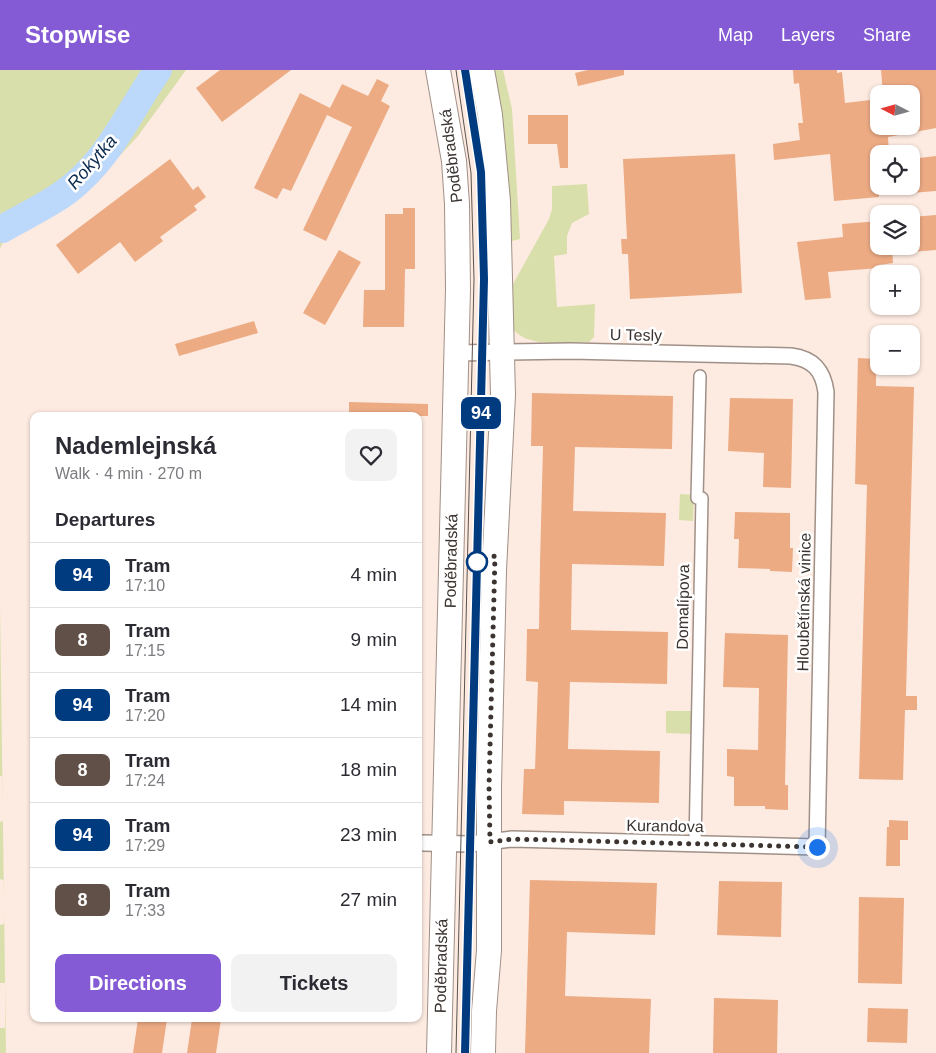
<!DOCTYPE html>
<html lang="en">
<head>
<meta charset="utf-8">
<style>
	:root { --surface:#fff; --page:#f2f2f3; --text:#2b2b33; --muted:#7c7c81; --line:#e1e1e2; --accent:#845bd4 }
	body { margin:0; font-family:Helvetica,sans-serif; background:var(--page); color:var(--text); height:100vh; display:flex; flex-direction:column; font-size:19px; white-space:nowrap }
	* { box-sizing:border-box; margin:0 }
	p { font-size:16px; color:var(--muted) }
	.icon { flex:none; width:28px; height:28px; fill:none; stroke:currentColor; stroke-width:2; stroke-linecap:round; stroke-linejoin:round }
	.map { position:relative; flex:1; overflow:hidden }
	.details { position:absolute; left:30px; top:342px; width:392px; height:610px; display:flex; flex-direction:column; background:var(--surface); border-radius:10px; box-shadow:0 1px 4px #0004 }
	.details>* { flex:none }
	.badge { padding:0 10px; border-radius:8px; font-size:18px; line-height:32px }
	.needle { width:32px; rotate:276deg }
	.tools { position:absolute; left:870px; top:15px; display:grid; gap:10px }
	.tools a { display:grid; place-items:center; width:50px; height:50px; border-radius:10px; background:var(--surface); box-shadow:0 1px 4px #0004; font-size:25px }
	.you { position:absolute; width:25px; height:25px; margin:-12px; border:4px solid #fff; border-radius:50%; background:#1a73e8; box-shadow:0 0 0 8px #1a73e833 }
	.map>.badge { position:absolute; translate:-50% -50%; box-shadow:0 0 0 2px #fff }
	h2 { padding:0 25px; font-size:19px; line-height:45px }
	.round { display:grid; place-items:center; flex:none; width:52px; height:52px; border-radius:10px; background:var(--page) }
	.overview { display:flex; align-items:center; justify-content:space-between; height:85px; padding:0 25px }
	h1 { font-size:24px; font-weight:700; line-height:38px }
	.cta { display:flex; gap:10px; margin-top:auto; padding:10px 25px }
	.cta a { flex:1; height:58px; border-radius:10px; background:var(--accent); color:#fff; font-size:20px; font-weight:700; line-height:58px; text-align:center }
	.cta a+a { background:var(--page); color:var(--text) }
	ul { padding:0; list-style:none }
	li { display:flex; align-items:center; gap:15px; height:65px; padding:0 25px; border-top:1px solid var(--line) }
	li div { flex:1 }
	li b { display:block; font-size:19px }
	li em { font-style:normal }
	li .badge { min-width:55px; font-weight:700; text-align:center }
	header { display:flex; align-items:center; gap:30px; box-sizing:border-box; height:70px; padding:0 25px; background:var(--accent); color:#fff }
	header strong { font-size:24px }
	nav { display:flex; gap:28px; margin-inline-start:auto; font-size:18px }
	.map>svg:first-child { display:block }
	.green { fill:#d9dfaa }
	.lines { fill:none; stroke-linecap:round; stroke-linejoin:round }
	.river { stroke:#bcd8fa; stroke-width:28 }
	.building { fill:#edab84 }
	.pedestrian-casing { stroke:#a09087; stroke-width:14 }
	.minor-casing { stroke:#a09087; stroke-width:18 }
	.primary-casing { stroke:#a09087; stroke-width:26 }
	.pedestrian { stroke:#fff; stroke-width:11 }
	.minor { stroke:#fff; stroke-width:15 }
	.primary { stroke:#fff; stroke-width:24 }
	.tram { stroke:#5a524d; stroke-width:1 }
	.line-casing { stroke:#fff; stroke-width:11 }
	.line { stroke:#003b80; stroke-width:8 }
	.walk { stroke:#3b3430; stroke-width:5; stroke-dasharray:0 9 }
	.stop-dot { fill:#fff; stroke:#003b80; stroke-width:2.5 }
	.labels { text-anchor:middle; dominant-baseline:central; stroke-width:5; stroke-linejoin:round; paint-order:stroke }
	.street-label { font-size:16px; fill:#3b3430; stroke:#fff }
	.water-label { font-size:18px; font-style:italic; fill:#0b2b4f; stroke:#fff }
</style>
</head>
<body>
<header>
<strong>Stopwise</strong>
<nav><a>Map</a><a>Layers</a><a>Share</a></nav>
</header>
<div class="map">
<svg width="936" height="983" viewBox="0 0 936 983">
	<rect width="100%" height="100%" fill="#fdebe1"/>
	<g class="green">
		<path d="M0,0H186L138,66L85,123L4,171L0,178Z"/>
		<path d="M493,0H503L512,39L520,169L512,171L505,77Z"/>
		<path d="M587,114L589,144L572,153L567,166V184L554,186L557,237L595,234L594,267L589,272H584C562,272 527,278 512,258V216L549,149L552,139V116Z"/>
		<path d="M680,424L694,425L693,451L679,450Z"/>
		<path d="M0,533L6,983H0V958H5V913H0V855L4,854V810L0,809V752L3,751L2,706H0Z"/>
		<path d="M666,641H692V664L666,663Z"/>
	</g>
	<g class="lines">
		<path class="river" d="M2,159C28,144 58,131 80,110C113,80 133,36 158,0"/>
	</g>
	<g class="building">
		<path d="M220,0H291L222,52L196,18Z"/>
		<path d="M588,0H624V5L578,16L575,3Z"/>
		<path d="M793,0H837V3L842,2L845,33L879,29V56H911V24H883L881,0H936V58L888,67L889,84H879V127L834,131L830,84L774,90L773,74L800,70L798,53H803L799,13L794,14Z"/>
		<path d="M377,9L389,15L381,31L390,36L326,171L303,160L352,57L327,45L291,121L283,118L277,129L254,118L300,23L330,38L342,14L368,26Z"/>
		<path d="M528,45H568V98H560L557,74H528Z"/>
		<path d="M735,84L742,223L630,229L628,184H622L621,169H627L623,89Z"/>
		<path d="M936,86V121L911,123V89Z"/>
		<path d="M170,89L193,120L198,116L206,127L194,136L197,140L160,167L163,171L135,192L120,172L78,204L56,175Z"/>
		<path d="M403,138H415V199H405L404,257H363L364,220H385V144H403Z"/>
		<path d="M936,145V180L911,182V147Z"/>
		<path d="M879,151V176H892L893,193L879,195V198L828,202L831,228L805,230L797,172L843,167L842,154Z"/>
		<path d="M339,180L361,192L325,255L303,243Z"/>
		<path d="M254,251L258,263L179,286L175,274Z"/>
		<path d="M858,288L876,289V316L914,317L906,626H917V640H905L903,710L859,709L867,415L855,414Z"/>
		<path d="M532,323L673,326L672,379L575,377L573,441L666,443L664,496L572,494L571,560L668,562L667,614L570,612L568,679L660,681L659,733L564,731V745L522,744L524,699H535L538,612L526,611L527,559H539L540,493L543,376H531Z"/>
		<path d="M730,328L793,329L791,418L763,417L764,383L728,381Z"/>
		<path d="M349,332L428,334V346H349Z"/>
		<path d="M735,442L790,443V478H793L792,502L770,501V499L738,498L739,469H734Z"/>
		<path d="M725,563L788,565L785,715H788V740L765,739V736H734V707L727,706V679L758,680L759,618L723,617Z"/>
		<path d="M889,750L908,751V770H900V796H886L887,757H889Z"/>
		<path d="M530,810L657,813L655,865L567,862L565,926L651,929L649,983H525Z"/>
		<path d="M719,811L782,812L781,867L717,865Z"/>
		<path d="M859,827L904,828L902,914L858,913Z"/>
		<path d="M714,928L778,930L777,983H713Z"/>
		<path d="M868,938L908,939L907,973L867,972Z"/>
		<path d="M138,949H167L162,983H133Z"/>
		<path d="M192,949H221L216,983H187Z"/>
	</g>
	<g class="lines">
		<g class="pedestrian-casing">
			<path id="pedestrian" d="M695,774L702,428H697L700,306"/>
		</g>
		<g class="minor-casing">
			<path id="minor" d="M423,773L470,774L512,769L817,777L826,322C823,300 813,289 791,286L571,281L456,283"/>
		</g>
		<g class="primary-casing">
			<g id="primary">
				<path d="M438,0L454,91L457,134L458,219L439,983"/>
				<path d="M482,0L490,45L498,131L503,325L494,500L489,716V880L484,941L483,983"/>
			</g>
		</g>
		<use href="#pedestrian" class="pedestrian"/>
		<use href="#minor" class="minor"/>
		<use href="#primary" class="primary"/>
		<g class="tram">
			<path d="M456,0L471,103L474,209L456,983"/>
			<path d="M465,0L481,102L484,209L465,983"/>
		</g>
	</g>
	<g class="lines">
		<g class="line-casing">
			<path id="line" d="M465,0L481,102L484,209L465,983"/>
		</g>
		<use href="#line" class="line"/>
		<path class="walk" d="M477,492L495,486L489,716L490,772L512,769L817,777"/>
	</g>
	<circle class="stop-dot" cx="477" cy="492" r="10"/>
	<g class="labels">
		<g class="street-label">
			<text transform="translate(451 86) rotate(-97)">Poděbradská</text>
			<text transform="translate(636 265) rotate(1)">U Tesly</text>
			<text transform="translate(451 491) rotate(-89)">Poděbradská</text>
			<text transform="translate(804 532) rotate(-89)">Hloubětínská vinice</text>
			<text transform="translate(683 537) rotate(-89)">Domalípova</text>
			<text transform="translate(665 756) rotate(1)">Kurandova</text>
			<text transform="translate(441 896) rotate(-89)">Poděbradská</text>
		</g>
		<g class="water-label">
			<text transform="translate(92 92) rotate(-49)">Rokytka</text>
		</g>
	</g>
</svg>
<div class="tools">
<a><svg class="needle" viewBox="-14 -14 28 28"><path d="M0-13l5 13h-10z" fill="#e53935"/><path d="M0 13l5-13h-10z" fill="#7c7c81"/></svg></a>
<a><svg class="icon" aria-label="locate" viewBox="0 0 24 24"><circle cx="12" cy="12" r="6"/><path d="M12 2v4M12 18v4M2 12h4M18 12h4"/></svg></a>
<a><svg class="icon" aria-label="layers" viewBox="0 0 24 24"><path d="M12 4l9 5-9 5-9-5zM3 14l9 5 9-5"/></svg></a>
<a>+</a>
<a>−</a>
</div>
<div class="you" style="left:817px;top:777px"></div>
<b class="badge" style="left:481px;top:343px;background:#003b80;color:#fff">94</b>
<section class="details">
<div class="overview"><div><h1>Nademlejnská</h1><p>Walk · 4 min · 270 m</p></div><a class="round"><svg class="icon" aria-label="heart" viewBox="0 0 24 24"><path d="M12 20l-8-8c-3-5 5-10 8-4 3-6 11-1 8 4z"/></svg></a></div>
<h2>Departures</h2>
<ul>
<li><span class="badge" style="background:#003b80;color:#fff">94</span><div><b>Tram</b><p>17:10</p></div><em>4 min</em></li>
<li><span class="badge" style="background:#605047;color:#fff">8</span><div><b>Tram</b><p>17:15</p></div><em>9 min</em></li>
<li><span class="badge" style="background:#003b80;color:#fff">94</span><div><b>Tram</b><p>17:20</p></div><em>14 min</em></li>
<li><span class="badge" style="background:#605047;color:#fff">8</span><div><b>Tram</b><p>17:24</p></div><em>18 min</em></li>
<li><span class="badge" style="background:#003b80;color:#fff">94</span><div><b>Tram</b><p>17:29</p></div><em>23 min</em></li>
<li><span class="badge" style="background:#605047;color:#fff">8</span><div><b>Tram</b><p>17:33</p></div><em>27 min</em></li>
</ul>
<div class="cta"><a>Directions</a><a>Tickets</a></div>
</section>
</div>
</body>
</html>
